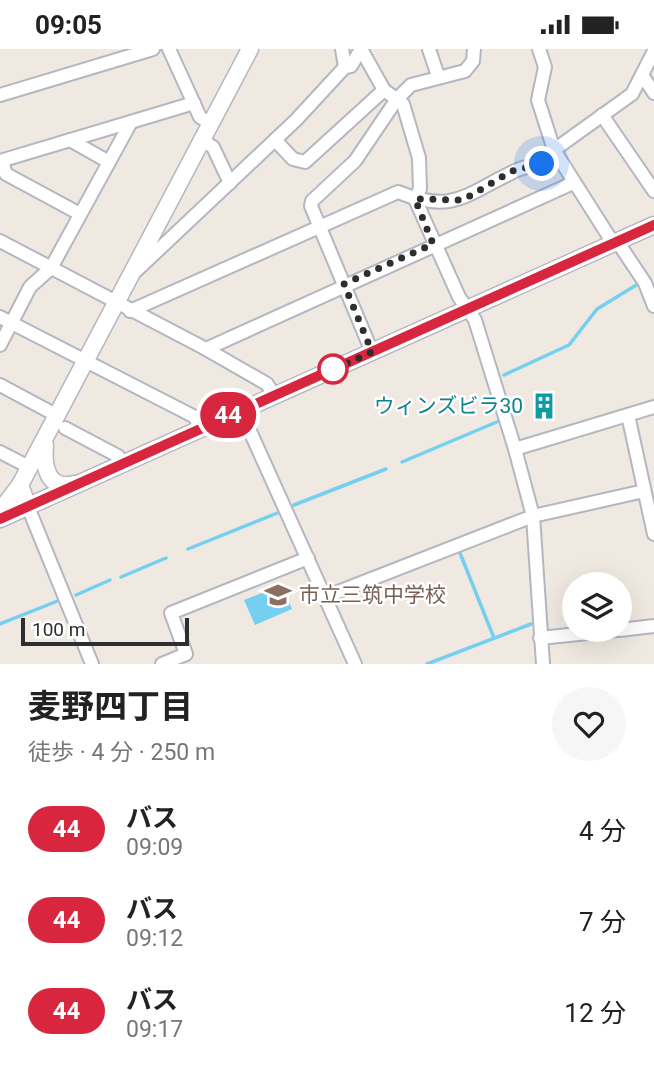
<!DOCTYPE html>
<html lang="ja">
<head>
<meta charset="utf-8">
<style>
	:root { --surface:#fff; --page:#f6f6f6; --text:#222; --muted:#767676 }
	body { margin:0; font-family:Roboto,"Noto Sans JP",sans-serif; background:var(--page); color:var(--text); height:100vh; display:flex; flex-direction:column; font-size:26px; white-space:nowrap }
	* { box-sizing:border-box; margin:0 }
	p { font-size:23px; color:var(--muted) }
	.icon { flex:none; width:38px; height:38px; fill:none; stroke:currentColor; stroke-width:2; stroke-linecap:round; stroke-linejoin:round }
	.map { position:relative; height:615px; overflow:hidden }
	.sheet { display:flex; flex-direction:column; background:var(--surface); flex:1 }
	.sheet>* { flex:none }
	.badge { padding:0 14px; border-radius:23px; font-size:24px; line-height:46px }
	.tools { position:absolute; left:562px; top:523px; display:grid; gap:14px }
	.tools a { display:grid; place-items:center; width:70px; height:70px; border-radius:50%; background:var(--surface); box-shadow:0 7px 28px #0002; font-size:35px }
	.scale { position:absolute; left:21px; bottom:18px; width:168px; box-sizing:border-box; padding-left:7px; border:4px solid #2e2e2e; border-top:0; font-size:19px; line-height:24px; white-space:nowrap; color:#2e2e2e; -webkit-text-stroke:5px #fff; paint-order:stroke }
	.you { position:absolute; width:35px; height:35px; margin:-18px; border:5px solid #fff; border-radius:50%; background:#1a73e8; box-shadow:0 0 0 10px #1a73e833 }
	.map>.badge { position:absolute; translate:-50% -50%; box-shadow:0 0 0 4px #fff }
	.round { display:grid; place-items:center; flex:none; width:74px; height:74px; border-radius:37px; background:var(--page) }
	.overview { display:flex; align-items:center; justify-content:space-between; height:119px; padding:0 28px }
	h1 { font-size:33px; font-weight:700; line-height:52px }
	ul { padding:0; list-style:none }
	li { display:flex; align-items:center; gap:21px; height:91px; padding:0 28px }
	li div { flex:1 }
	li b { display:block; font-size:26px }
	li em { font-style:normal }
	li .badge { min-width:77px; font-weight:700; text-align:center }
	.status { display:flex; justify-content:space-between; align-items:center; height:49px; padding:0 35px; background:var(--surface); direction:ltr }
	.status svg { height:19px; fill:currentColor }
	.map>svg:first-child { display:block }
	.water { fill:#75cff0 }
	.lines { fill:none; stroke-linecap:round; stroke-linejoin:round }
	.stream { stroke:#75cff0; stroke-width:3.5 }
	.minor-casing { stroke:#b4b7c1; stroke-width:16 }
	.tertiary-casing { stroke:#b4b7c1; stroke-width:19 }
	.minor { stroke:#fff; stroke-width:12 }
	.tertiary { stroke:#fff; stroke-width:16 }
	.line-casing { stroke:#fff; stroke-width:16 }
	.line { stroke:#d7263d; stroke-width:10 }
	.walk { stroke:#2e2e2e; stroke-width:7; stroke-dasharray:0 12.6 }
	.stop-dot { fill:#fff; stroke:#d7263d; stroke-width:3.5 }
	.labels { text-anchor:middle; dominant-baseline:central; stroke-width:5; stroke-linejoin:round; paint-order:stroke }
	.culture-label { font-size:21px; fill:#0d838f; stroke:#fff; text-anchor:end }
	.education-label { font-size:21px; fill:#785e54; stroke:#fff; text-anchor:start }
</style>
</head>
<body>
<div class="status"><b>09:05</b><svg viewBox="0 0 49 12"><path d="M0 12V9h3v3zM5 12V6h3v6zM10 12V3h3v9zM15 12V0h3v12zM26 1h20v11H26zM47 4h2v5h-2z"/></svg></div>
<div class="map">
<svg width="654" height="615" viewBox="0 0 654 615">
	<rect width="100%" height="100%" fill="#efe9e1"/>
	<path class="water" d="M282,536L292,560L255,576L244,551Z"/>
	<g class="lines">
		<g class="stream">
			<path d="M504,326L569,296L597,260L638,235"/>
			<path d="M402,413L499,372"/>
			<path d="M294,456L386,420"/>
			<path d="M188,500L280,463"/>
			<path d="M460,504L494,589"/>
			<path d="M121,528L166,509"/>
			<path d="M76,546L110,531"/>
			<path d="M0,575L60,551"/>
			<path d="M427,615L531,575"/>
		</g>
		<g class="minor-casing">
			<g id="minor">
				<path d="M169,0L200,68L211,75"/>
				<path d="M342,0L345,18"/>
				<path d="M361,0L384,41L403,55L419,109L420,140L415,150L459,248L475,271L515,400L533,467L543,615"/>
				<path d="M429,0L438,27"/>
				<path d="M539,0L545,18L538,51L554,101"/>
				<path d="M642,26L654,44"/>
				<path d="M0,46L153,0"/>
				<path d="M602,66L654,142"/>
				<path d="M70,91L109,113"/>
				<path d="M202,91L213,98L230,134"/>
				<path d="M275,91L293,110L305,113L384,41"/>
				<path d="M0,112L194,54"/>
				<path d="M2,112L6,125L80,165"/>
				<path d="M0,192L206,300L267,335L274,346"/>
				<path d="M617,192L645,234L654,257"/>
				<path d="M613,194L554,101L632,45L654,2"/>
				<path d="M136,222L296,71L345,18L351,17L361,0"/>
				<path d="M130,262L398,143C452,165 465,146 511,124C525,116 543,115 559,112"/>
				<path d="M0,268L195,368L200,379"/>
				<path d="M0,296L30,238L51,219L131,73"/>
				<path d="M206,300L573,134"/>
				<path d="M372,303L311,157L312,152L355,112L397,50L411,36L465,22L473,12L474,0"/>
				<path d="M0,336L56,366"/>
				<path d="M240,360L355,615"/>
				<path d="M628,366L654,485"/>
				<path d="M65,379L118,407L122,415"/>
				<path d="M515,400L654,358"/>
				<path d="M0,403L29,418"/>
				<path d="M28,458L92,615"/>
				<path d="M325,548L533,467L644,442"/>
				<path d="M620,581L654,577"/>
				<path d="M540,589L617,581"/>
				<path d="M162,615L186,605L171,564L308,509"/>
			</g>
		</g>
		<g class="tertiary-casing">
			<g id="tertiary">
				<path d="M45,396C43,416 47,442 74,435"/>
				<path d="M28,458L20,436L250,0"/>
				<path d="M0,462L20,436"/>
				<path d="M0,470L654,176"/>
			</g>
		</g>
		<use href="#minor" class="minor"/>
		<use href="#tertiary" class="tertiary"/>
	</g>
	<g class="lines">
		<g class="line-casing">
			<path id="line" d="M0,470L654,176"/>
		</g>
		<use href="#line" class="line"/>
		<path class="walk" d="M333,320L323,325L372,303L344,235L433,195L415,150L463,151L512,122L542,115"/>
	</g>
	<defs>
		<g id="building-bare" transform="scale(2.1)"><path d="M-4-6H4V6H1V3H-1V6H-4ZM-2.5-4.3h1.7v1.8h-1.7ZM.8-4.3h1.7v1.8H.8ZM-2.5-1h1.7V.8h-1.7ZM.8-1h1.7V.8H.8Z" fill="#0f9aa8" stroke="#fff" stroke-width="2.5" paint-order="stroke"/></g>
		<g id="school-bare" transform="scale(2.1)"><path d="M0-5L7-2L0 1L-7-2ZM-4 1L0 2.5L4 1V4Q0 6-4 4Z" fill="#8d6e63" stroke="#fff" stroke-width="2.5" paint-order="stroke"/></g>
	</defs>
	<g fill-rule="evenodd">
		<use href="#building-bare" x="544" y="357"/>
		<use href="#school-bare" x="278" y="546"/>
	</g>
	<circle class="stop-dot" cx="333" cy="320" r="14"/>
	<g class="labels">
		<g class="culture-label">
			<text x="523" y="357">ウィンズビラ30</text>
		</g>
		<g class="education-label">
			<text x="299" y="546">市立三筑中学校</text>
		</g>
	</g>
</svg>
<div class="tools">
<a><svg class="icon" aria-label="layers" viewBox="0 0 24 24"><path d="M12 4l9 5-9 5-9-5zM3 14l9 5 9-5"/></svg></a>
</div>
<div class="scale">100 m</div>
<div class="you" style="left:542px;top:115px"></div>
<b class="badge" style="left:228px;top:366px;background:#d7263d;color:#fff">44</b>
</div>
<section class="sheet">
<div class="overview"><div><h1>麦野四丁目</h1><p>徒歩 · 4 分 · 250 m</p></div><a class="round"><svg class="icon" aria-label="heart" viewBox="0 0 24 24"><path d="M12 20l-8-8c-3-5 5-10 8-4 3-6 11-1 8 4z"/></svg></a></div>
<ul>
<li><span class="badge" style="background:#d7263d;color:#fff">44</span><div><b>バス</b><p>09:09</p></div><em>4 分</em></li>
<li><span class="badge" style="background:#d7263d;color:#fff">44</span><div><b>バス</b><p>09:12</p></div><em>7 分</em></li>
<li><span class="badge" style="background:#d7263d;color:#fff">44</span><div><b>バス</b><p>09:17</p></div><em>12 分</em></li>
</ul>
</section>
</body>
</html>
